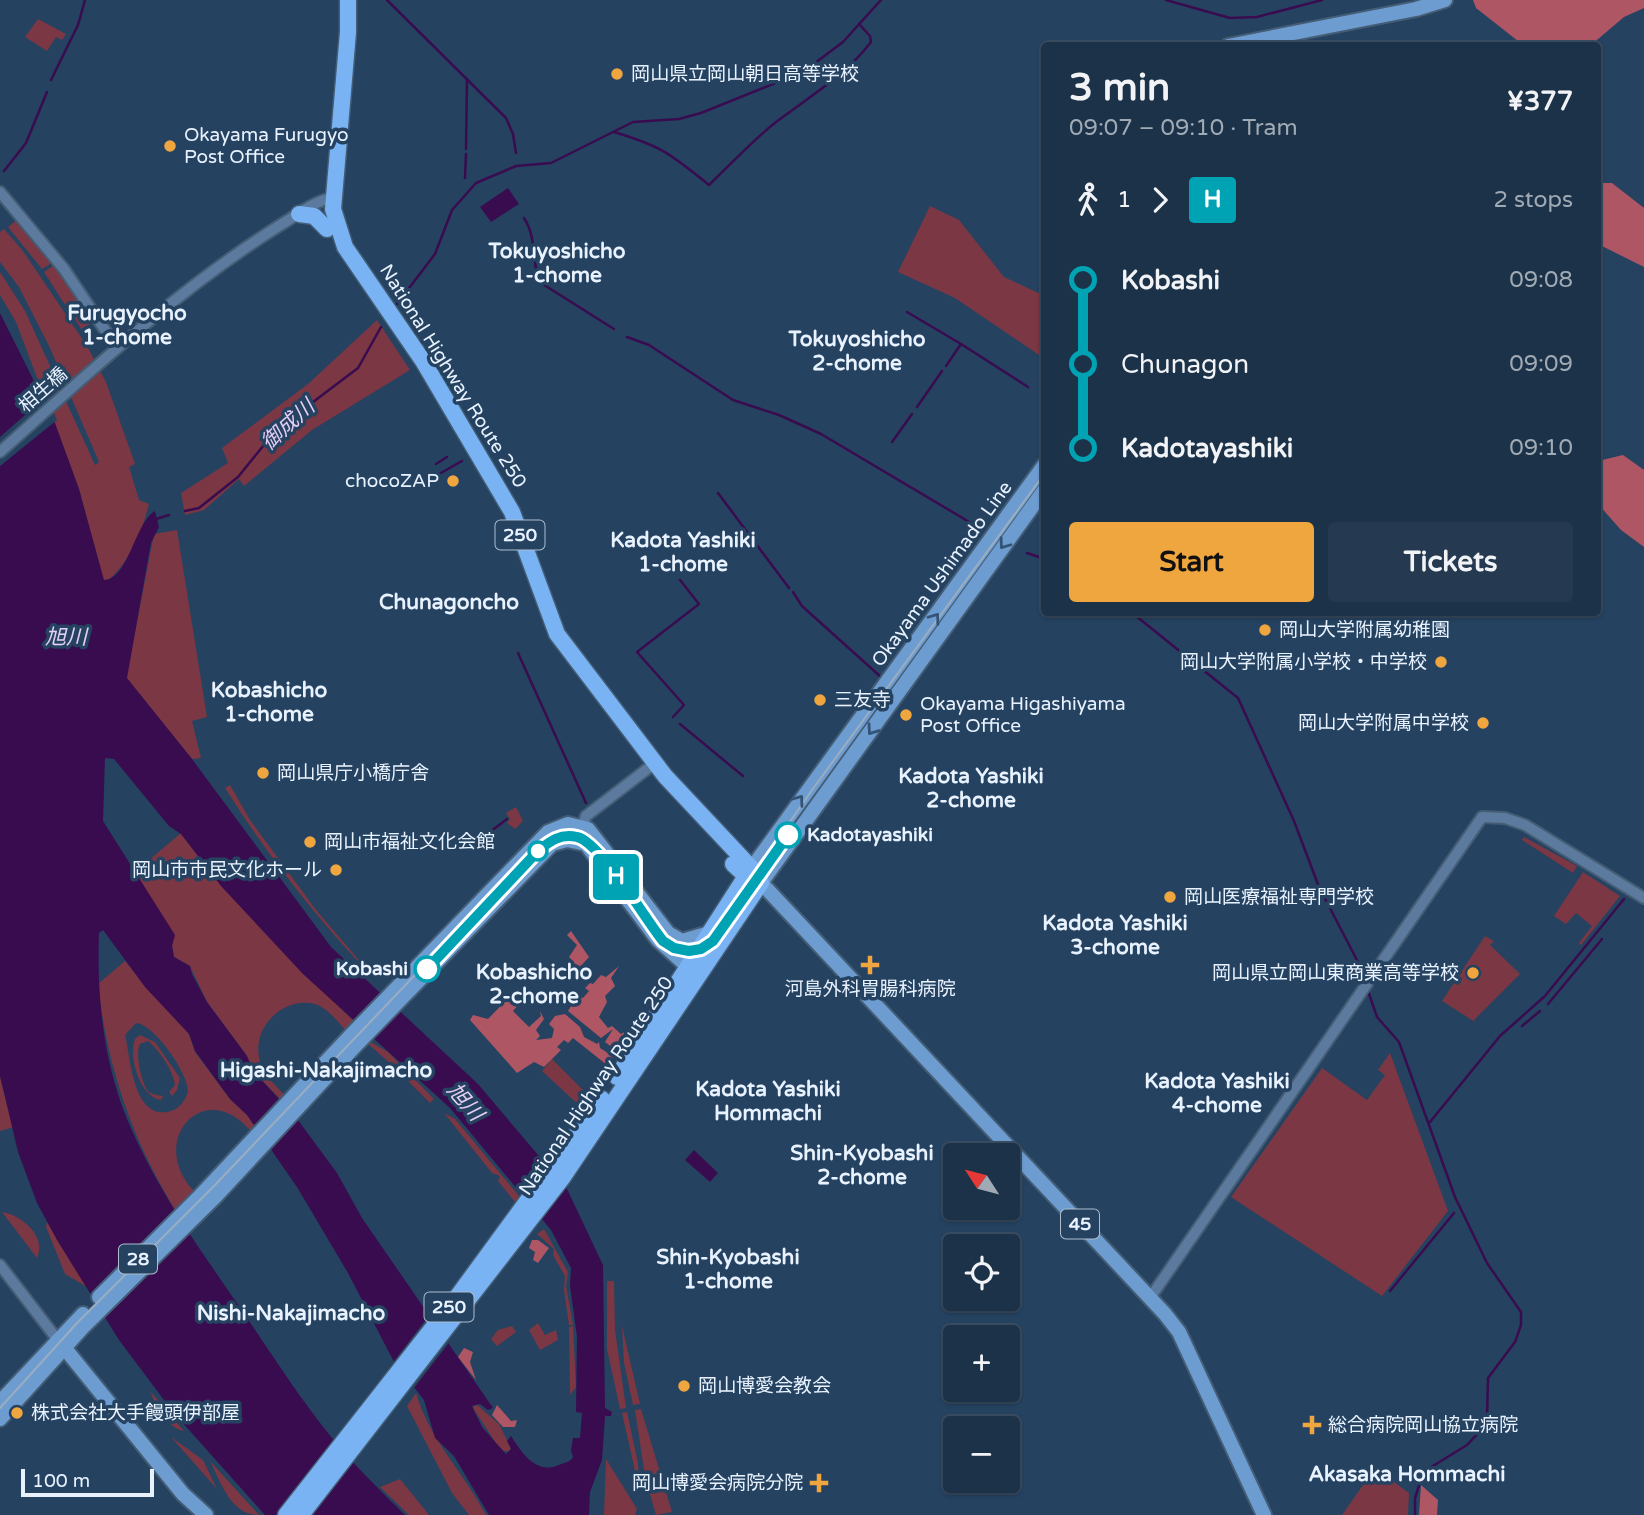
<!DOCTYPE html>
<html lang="en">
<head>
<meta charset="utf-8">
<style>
	:root { --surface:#1c3249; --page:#253a50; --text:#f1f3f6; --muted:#a0aab4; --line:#3a4d61; --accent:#f0a63e }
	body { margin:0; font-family:"Varela Round","Noto Sans JP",sans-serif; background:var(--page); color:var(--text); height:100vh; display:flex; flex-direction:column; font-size:26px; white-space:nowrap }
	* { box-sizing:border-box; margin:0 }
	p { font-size:23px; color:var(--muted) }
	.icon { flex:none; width:38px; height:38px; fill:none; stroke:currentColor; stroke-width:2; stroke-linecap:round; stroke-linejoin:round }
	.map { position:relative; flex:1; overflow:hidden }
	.drawer { position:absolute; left:1041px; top:42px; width:560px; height:574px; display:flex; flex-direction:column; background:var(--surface); border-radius:7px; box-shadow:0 2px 5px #0004,0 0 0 2px var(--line) }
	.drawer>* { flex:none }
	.badge { padding:0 14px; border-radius:5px; font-size:24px; line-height:46px }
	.needle { width:46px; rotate:306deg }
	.tools { position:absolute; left:943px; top:1143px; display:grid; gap:14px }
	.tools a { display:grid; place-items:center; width:77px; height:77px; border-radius:7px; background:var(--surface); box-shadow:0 2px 5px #0004,0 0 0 2px var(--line); font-size:35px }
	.scale { position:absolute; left:21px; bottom:18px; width:133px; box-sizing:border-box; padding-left:7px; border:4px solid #e8f2fe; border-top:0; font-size:19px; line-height:24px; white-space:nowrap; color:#e8f2fe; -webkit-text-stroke:5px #254261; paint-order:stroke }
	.map>.badge { position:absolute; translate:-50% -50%; box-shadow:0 0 0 4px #fff }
	.legs { display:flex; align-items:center; gap:10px; height:77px; padding:0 28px; font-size:23px }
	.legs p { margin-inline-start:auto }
	.head { display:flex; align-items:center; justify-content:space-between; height:119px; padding:0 28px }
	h1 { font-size:38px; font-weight:800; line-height:52px }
	.primary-button { display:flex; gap:14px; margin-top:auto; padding:14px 28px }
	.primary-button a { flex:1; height:80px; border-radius:7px; background:var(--accent); color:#111; font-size:28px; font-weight:800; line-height:80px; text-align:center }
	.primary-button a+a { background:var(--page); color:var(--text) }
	ul { padding:0 28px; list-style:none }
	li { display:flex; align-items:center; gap:24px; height:84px; font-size:26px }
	li i { display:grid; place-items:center; width:10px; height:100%; margin:0 9px; background:currentColor }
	li i::after { content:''; width:18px; height:18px; margin:-9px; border:5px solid; border-radius:50%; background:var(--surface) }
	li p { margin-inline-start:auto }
	li:first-child i { background:linear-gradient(#0000 50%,currentColor 0) }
	li:last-child i { background:linear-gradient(currentColor 50%,#0000 0) }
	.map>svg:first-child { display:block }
	.green { fill:#7b3743; fill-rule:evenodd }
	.forest { fill:#af5664 }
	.water { fill:#390c4f; fill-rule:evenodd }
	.pier { fill:#254261 }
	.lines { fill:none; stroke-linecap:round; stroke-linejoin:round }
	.stream { stroke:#390c4f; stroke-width:2.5 }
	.minor-casing { stroke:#445d75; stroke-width:14 }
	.major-casing { stroke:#445d75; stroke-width:18 }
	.highway-casing { stroke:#445d75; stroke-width:19 }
	.minor { stroke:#5b7a9d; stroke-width:10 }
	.major { stroke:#6d9cd1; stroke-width:14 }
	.highway { stroke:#79b3f4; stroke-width:16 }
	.tram { stroke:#9badc0; stroke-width:2 }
	.oneway { stroke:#335477 }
	.line-1-casing { stroke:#fff; stroke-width:16 }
	.line-1 { stroke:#00a3b4; stroke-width:10 }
	.poi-dot { fill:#f0a63e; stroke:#254261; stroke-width:2.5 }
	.stop-1-dot { fill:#fff; stroke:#00a3b4; stroke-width:3.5 }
	.labels { text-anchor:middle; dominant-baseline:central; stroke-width:7; stroke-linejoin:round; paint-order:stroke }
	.shield { fill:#254261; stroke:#aebdcf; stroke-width:2 }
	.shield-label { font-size:18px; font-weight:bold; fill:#e8f2fe }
	.poi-label { font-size:19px; fill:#e8f2fe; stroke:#254261; text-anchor:start }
	.street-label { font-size:19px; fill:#e8f2fe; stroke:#254261 }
	.stop-label { font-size:19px; font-weight:bold; fill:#e8f2fe; stroke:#254261; text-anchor:start }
	.neighbourhood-label { font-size:21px; font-weight:bold; fill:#e8f2fe; stroke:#254261 }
	.water-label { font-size:21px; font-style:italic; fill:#e6cef5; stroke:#254261 }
</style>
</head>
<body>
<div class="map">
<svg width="1644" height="1515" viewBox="0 0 1644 1515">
	<rect width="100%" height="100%" fill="#254261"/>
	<g class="green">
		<path d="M38,19L66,34L62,40L56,37L47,51L25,37Z"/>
		<path d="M930,206L959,220L1004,277L1045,296V359L955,298L898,272Z"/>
		<path d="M18,219L52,263L42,269L8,227Z"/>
		<path d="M4,229L23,251L87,346L106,382L135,464L129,467L139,500L149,504C142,532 129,564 106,582L101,577L79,489L16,322L0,295V272L25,311L95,465L99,462L50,348L19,287L0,262V232Z"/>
		<path d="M54,265L80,304L69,311L44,272Z"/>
		<path d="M81,306L92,323L82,330L71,313Z"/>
		<path d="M377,320L410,370L312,430L244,486L239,479L204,510L185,515L181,493L228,463L222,448L308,384Z"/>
		<path d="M177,530L207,717L192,721L201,758L192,759L126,678L154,534Z"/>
		<path d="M230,785L250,820L316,910L375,979C319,922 268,856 225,788Z"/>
		<path d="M516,807L523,821L515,829L507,823L510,819L506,813Z"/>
		<path d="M181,833C234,903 294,963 356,1023L347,1032C337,1021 326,1005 310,1003C278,999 249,1033 261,1064C266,1077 278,1088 287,1098L283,1102L253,1071L247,1056L207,1002L190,966L174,957L172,945L135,872Z"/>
		<path d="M1524,837L1577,866L1573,873L1522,840Z"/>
		<path d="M1583,872L1620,896L1581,945L1579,943L1592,926L1576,913L1566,924L1554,916Z"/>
		<path d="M1485,936L1494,941L1490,945L1520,974L1474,1020L1475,1022L1442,1001Z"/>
		<path d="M125,961L189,1034L195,1052L230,1099L247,1115L257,1129L253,1134C205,1073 145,1142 195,1192L176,1211C132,1140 107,1067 98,984ZM136,1023C154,1024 188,1073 188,1091C186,1100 180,1108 171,1111C133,1122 131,1059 125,1035Z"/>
		<path d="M140,1035L155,1042L180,1078L177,1090L172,1096L169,1092L175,1085C173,1070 159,1050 148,1041L140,1044C135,1053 141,1080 147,1090C151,1095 158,1095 163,1096L161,1100C140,1097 128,1057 135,1039Z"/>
		<path d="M369,1041L388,1052L434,1099L430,1103L397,1070V1065L391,1064L367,1043Z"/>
		<path d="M1390,1053L1448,1211L1382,1296L1231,1197L1322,1068L1367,1100L1385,1075L1378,1070Z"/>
		<path d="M552,1059L589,1096L581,1107L542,1071Z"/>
		<path d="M0,1076L14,1127L0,1131Z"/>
		<path d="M444,1113L455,1119L519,1196L515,1202L498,1181L500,1176L492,1173Z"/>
		<path d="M2,1212C22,1215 47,1237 37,1258Z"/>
		<path d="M47,1222L87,1287L65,1274L46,1227Z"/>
		<path d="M544,1229L568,1272L566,1286L573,1325H569L564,1290L565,1276L553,1255L554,1249L537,1234Z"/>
		<path d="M607,1281H614L615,1330L626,1408L620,1409L607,1349Z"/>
		<path d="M538,1323L545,1335L556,1330L558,1340L540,1350L529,1330Z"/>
		<path d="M512,1326L516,1332L497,1346L491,1339L498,1330Z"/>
		<path d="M573,1326L576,1387L570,1395L569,1327Z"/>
		<path d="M622,1326L640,1404L633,1405L624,1363Z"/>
		<path d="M151,1392L184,1431C170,1430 153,1404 151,1392Z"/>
		<path d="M416,1393C429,1439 464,1473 486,1515H469L452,1493L407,1406Z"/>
		<path d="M476,1404L499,1424L511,1448L509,1451H501L473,1408Z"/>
		<path d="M641,1409L672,1512L656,1515L645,1477L635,1410Z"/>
		<path d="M627,1412L638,1463L639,1489L622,1413Z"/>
		<path d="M171,1437L203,1460L217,1489Z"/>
		<path d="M606,1459L637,1509L635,1515H604Z"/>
		<path d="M210,1461L259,1515C231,1515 221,1483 210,1461Z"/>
		<path d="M1375,1468L1409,1493L1408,1515H1342Z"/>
		<path d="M400,1479L429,1515H409L380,1487Z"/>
	</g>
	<g class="forest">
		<path d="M1473,0H1644V8L1624,17L1591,45H1523L1476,8Z"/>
		<path d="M1598,183H1612L1644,208V267L1598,244Z"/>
		<path d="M1623,455L1644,470V547L1621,530L1598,504V461Z"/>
		<path d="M571,931L589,957L579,968L569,957L577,945L567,935Z"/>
		<path d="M619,966L611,978L615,986L605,996L607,1002L599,1017L608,1028L612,1026L621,1034L632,1027L617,1051L605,1042L613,1029L601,1038L568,1011L571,1006L568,1003L579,994L583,998L589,991L585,988L590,983L593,984L601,975L606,977Z"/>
		<path d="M514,992L520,1003L513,1011L529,1027L541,1016L540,1011L544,1019L536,1030L540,1036L536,1040L552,1038L554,1029L549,1024L555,1016L565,1014L580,1027L584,1037L597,1044L599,1042L600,1048L614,1057L607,1065L573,1038L568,1043L564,1040L557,1047L561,1050L544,1067L534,1062L517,1073L470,1020L473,1015L488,1019Z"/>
		<path d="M532,1240H538L549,1248L538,1263L533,1260L535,1252L529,1248Z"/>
		<path d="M464,1348L473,1352L470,1362L476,1380L458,1357Z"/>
		<path d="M497,1405L511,1421L517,1420L515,1427H503L492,1415Z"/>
		<path d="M1421,1485L1438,1500L1437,1515H1419Z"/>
	</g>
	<g class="water">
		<path d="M508,188L519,204L491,222L480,207Z"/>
		<path d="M0,313L55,423L79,489L104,580C129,579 135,522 155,511L159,527L151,543L127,678L192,759L331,947L478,1084L567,1189L603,1265L605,1408L612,1412L611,1416H605L602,1460L590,1492L589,1515H489L454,1456L435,1438L424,1400L393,1360L348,1273L297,1187L247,1115L230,1099L195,1051L189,1034L145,987L103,930L99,933C97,992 102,1049 122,1106C148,1175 192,1238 234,1299C266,1345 296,1394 332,1438C354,1465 380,1490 405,1515H265L173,1412L119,1340L57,1240L37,1203L18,1152L0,1076ZM105,758L114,759L169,826L181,834L221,886L303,974L450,1108L551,1230L571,1268L570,1286L577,1337L576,1412L582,1413L580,1438H573L571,1450L573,1457C569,1463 566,1462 559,1465C536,1475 522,1453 511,1436L507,1441L511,1449L506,1454L482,1427L472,1406L480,1404L488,1410L493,1408L362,1218L337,1173L295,1116L253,1071L247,1056L207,1002L192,974L190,966L174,957L172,946L175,935L103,821Z"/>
		<path d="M694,1150L718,1173L710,1182L685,1160Z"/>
	</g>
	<g class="pier">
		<path d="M44,393L57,420L0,466V437L41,401Z"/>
		<path d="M431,1313L451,1340L414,1388V1392L392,1364Z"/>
	</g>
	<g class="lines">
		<g class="stream">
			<path d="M387,0L506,118L513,134L516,153"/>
			<path d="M1166,0L1230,18L1257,17L1322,0"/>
			<path d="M51,80L78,25L85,0"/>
			<path d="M614,132C661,146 671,154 709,185C731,164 752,141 776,122C809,97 845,76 871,42L870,36L859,24"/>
			<path d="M466,149L467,79"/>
			<path d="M4,171L26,143L47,92"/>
			<path d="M465,178L466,154"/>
			<path d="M524,218C538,239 530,262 541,283L614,329"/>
			<path d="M397,304L435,254L452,210L476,183L516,166L551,163L633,122L679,119L701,113L803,72L843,42L881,0"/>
			<path d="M907,312L961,344L946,366"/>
			<path d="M627,337L649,345L733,400L779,415L821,434L976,526"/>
			<path d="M961,344L1028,387"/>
			<path d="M917,407L942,371"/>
			<path d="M892,442L912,414"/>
			<path d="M436,464L447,457"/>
			<path d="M439,474L462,461"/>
			<path d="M718,493L789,588"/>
			<path d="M185,511L199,508L238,477L276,430L358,368L381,327"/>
			<path d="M156,519L169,515"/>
			<path d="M1027,553L1045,559"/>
			<path d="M793,592L802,606L882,678"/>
			<path d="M1131,612L1238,698L1294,821L1319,887L1359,964L1365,981"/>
			<path d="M518,653L586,803"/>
			<path d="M673,717L684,705L637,652L699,604L680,580"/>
			<path d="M680,724L743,776"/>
			<path d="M469,848L507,819"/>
			<path d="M1368,991L1377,1017L1399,1042L1455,1197L1487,1263L1521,1312V1325L1515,1342L1488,1378L1487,1418L1482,1429L1467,1445L1428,1469L1422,1476L1415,1498V1515"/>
			<path d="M1548,1004L1602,939"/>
			<path d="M1522,1026L1540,1011"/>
			<path d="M1430,1122L1500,1036L1545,996L1624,899"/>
			<path d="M1390,1291L1454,1213"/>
		</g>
		<g class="minor-casing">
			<g id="minor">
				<path d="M0,192L64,269L117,348"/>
				<path d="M0,452C91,371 179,288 282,224C297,215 317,199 334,198"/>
				<path d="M580,834L586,816L655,763"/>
				<path d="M0,1265L57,1339"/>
				<path d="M1150,1298L1482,817L1505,818L1525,825L1644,898"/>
			</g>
		</g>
		<g class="major-casing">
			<g id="major">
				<path d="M1228,46L1416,9L1445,0"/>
				<path d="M1045,464L746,876L766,888L1165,1314L1179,1332L1264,1515"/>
				<path d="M761,883L1045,489"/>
				<path d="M99,1297L199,1197L351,1035L548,832L568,824L588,829L668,933L682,941L706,934"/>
				<path d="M58,1340L183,1494L206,1515"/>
				<path d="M0,1402L83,1314"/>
				<path d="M0,1419L83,1327L216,1196L358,1043L552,844L567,840L586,844L658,940L687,966L698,964"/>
			</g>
		</g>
		<g class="highway-casing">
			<g id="highway">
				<path d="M299,214L314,216L327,229"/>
				<path d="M617,1077L746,876L733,864"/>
				<path d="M286,1515L457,1297L602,1099"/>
				<path d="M301,1515L563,1177L761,883L759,876L665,776L557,634L512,512L423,361L345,247L333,209L348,32V0"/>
			</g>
		</g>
		<use href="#minor" class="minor"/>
		<use href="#major" class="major"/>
		<use href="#highway" class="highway"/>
		<path class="tram" d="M0,1408L78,1322L215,1185L535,849C553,833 567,824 590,835L670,940L689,946L707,941L812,790L1045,473"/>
	</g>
	<defs><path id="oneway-chevron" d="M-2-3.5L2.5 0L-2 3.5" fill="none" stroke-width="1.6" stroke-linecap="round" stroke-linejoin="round" transform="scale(1.75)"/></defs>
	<g class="oneway">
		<use href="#oneway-chevron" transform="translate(1004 544) rotate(126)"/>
		<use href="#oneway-chevron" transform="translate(935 618) rotate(-54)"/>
		<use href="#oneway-chevron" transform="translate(872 730) rotate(125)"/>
		<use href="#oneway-chevron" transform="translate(799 800) rotate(-54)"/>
	</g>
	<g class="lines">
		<g class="line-1-casing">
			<path id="line-1" d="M427,969L538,851C550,841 561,833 577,837C600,842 645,919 663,941L674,948L689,951L701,949L713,941L788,835"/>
		</g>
		<use href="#line-1" class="line-1"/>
	</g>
	<g class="poi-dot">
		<circle cx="617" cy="74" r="7"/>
		<circle cx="170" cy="146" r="7"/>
		<circle cx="453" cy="481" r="7"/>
		<circle cx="1265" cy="630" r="7"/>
		<circle cx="1441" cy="662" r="7"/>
		<circle cx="820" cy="700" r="7"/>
		<circle cx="906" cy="715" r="7"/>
		<circle cx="1483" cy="723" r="7"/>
		<circle cx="263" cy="773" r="7"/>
		<circle cx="310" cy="842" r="7"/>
		<circle cx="336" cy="870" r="7"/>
		<circle cx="1170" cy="897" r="7"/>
		<path d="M866.5 954.5h7v7h7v7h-7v7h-7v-7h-7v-7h7z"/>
		<circle cx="1473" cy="973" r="7"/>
		<circle cx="684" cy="1386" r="7"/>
		<circle cx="17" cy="1413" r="7"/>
		<path d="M1308.5 1414.5h7v7h7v7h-7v7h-7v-7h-7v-7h7z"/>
		<path d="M815.5 1472.5h7v7h7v7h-7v7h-7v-7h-7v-7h7z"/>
	</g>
	<g class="stop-1-dot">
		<circle cx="788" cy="835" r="12"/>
		<circle cx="538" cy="851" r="9"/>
		<circle cx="427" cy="969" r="12"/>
	</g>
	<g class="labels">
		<g class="shield">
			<rect x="495.5" y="520.5" width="49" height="29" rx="5"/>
			<rect x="1061" y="1209.5" width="38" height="29" rx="5"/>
			<rect x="119" y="1244.5" width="38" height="29" rx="5"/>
			<rect x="424.5" y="1292.5" width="49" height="29" rx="5"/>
		</g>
		<g class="shield-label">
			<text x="520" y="535">250</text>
			<text x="1080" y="1224">45</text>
			<text x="138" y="1259">28</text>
			<text x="449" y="1307">250</text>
		</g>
		<g class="poi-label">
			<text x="631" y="74">岡山県立岡山朝日高等学校</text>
			<text x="184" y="135">Okayama Furugyo<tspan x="184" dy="22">Post Office</tspan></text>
			<text x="439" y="481" text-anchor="end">chocoZAP</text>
			<text x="1279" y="630">岡山大学附属幼稚園</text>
			<text x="1427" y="662" text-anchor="end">岡山大学附属小学校・中学校</text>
			<text x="834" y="700">三友寺</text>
			<text x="920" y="704">Okayama Higashiyama<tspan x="920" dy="22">Post Office</tspan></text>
			<text x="1469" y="723" text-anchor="end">岡山大学附属中学校</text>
			<text x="277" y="773">岡山県庁小橋庁舎</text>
			<text x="324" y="842">岡山市福祉文化会館</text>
			<text x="322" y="870" text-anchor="end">岡山市市民文化ホール</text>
			<text x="1184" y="897">岡山医療福祉専門学校</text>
			<text x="1459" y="973" text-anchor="end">岡山県立岡山東商業高等学校</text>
			<text x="870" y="989" text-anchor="middle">河島外科胃腸科病院</text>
			<text x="698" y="1386">岡山博愛会教会</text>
			<text x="31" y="1413">株式会社大手饅頭伊部屋</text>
			<text x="1328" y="1425">総合病院岡山協立病院</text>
			<text x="803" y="1483" text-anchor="end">岡山博愛会病院分院</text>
		</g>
		<g class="street-label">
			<text transform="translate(453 376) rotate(58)">National Highway Route 250</text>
			<text transform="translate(43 390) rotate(-41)">相生橋</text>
			<text transform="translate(942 574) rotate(-54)">Okayama Ushimado Line</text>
			<text transform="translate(596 1086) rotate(-56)">National Highway Route 250</text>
		</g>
		<g class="stop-label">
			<text x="807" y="835">Kadotayashiki</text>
			<text x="408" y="969" text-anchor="end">Kobashi</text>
		</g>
		<g class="neighbourhood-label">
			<text x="557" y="251">Tokuyoshicho<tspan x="557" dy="24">1-chome</tspan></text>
			<text x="127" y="313">Furugyocho<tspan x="127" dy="24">1-chome</tspan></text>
			<text x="857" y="339">Tokuyoshicho<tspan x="857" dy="24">2-chome</tspan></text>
			<text x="683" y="540">Kadota Yashiki<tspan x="683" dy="24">1-chome</tspan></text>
			<text x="449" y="602">Chunagoncho</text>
			<text x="269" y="690">Kobashicho<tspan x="269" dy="24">1-chome</tspan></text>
			<text x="971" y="776">Kadota Yashiki<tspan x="971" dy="24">2-chome</tspan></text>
			<text x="1115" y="923">Kadota Yashiki<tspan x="1115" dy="24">3-chome</tspan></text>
			<text x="534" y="972">Kobashicho<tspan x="534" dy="24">2-chome</tspan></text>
			<text x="326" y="1070">Higashi-Nakajimacho</text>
			<text x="1217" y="1081">Kadota Yashiki<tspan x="1217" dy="24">4-chome</tspan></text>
			<text x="768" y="1089">Kadota Yashiki<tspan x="768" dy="24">Hommachi</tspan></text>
			<text x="862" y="1153">Shin-Kyobashi<tspan x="862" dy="24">2-chome</tspan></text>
			<text x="728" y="1257">Shin-Kyobashi<tspan x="728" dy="24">1-chome</tspan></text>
			<text x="291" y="1313">Nishi-Nakajimacho</text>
			<text x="1407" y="1474">Akasaka Hommachi</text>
		</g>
		<g class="water-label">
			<text transform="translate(288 425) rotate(-42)">御成川</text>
			<text x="66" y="637">旭川</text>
			<text transform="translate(465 1102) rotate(49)">旭川</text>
		</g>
	</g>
</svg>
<div class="tools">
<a><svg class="needle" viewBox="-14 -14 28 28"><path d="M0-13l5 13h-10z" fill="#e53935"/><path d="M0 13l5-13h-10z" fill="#a0aab4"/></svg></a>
<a><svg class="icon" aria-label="locate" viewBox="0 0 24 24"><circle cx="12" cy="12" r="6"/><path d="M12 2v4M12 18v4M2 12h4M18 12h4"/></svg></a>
<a>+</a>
<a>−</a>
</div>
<div class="scale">100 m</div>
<b class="badge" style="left:616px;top:877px;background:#00a3b4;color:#fff">H</b>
<section class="drawer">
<div class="head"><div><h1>3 min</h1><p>09:07 – 09:10 · Tram</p></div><b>¥377</b></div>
<div class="legs"><svg class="icon" aria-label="walk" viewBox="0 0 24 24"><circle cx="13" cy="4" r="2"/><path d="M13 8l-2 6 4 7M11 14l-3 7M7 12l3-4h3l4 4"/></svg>1<svg class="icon" aria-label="forward" viewBox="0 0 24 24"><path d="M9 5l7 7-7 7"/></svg><b class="badge" style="background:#00a3b4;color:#fff">H</b><p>2 stops</p></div>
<ul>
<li><i style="color:#00a3b4"></i><b>Kobashi</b><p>09:08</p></li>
<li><i style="color:#00a3b4"></i><span>Chunagon</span><p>09:09</p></li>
<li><i style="color:#00a3b4"></i><b>Kadotayashiki</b><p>09:10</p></li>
</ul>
<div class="primary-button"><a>Start</a><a>Tickets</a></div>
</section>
</div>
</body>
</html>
